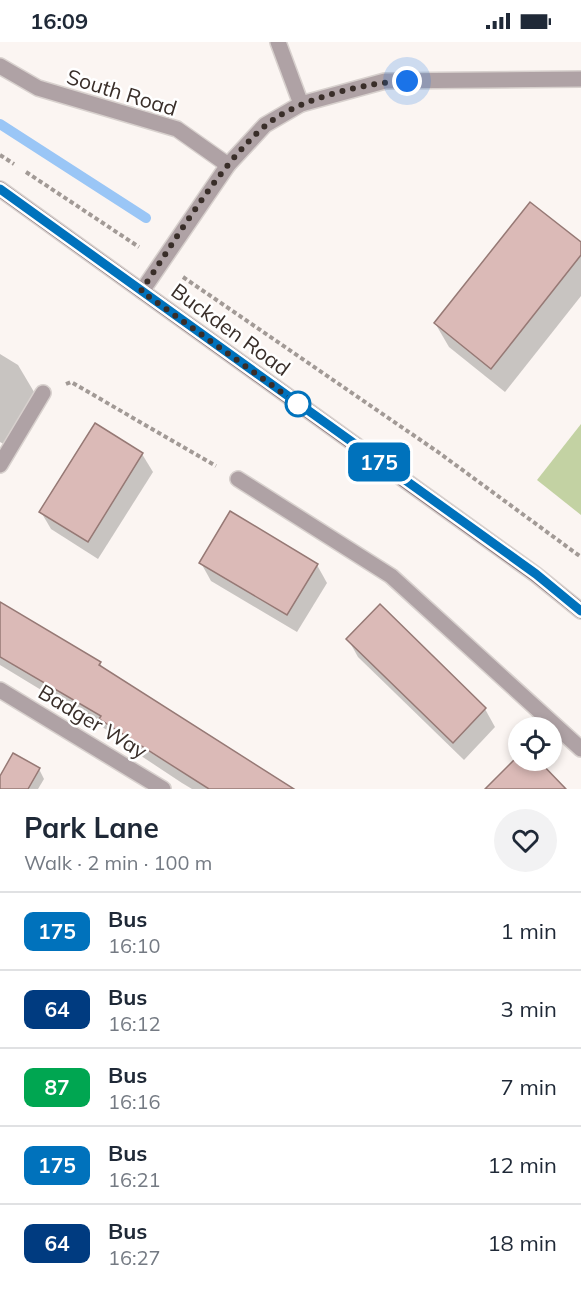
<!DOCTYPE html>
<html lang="en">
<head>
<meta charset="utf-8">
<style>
	:root { --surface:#fff; --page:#f2f2f3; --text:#1f2937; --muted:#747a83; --line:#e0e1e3 }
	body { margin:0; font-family:Mulish,sans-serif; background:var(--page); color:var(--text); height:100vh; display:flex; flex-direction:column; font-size:22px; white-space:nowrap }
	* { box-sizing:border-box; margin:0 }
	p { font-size:20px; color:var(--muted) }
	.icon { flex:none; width:33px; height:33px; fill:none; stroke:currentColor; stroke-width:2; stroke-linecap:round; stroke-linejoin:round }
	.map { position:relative; height:747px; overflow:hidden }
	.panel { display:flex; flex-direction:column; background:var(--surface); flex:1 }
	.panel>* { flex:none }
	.badge { padding:0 12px; border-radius:9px; font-size:21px; line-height:39px }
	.fabs { position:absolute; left:508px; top:675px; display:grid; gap:12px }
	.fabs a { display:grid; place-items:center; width:54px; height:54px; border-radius:50%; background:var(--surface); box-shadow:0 3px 9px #0003; font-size:30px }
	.you { position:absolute; width:30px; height:30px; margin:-15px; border:4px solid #fff; border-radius:50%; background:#1a73e8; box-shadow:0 0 0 9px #1a73e833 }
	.map>.badge { position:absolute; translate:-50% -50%; box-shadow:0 0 0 3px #fff }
	.round { display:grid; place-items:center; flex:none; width:63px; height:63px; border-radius:32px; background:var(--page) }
	.head { display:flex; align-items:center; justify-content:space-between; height:102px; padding:0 24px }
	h1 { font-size:28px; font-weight:700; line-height:45px }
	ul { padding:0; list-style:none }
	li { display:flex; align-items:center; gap:18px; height:78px; padding:0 24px; border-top:2px solid var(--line) }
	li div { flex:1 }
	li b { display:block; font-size:22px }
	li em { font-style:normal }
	li .badge { min-width:66px; font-weight:700; text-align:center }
	.status { display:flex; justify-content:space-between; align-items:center; height:42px; padding:0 30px; background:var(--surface); direction:ltr }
	.status svg { height:16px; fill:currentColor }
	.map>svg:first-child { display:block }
	.green { fill:#c3d2a3 }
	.shadow { fill:#0003; fill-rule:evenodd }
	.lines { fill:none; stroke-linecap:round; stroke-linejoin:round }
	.stream { stroke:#9ac6f6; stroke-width:10 }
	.building { fill:#dbbab7; stroke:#967975; stroke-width:1.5 }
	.minor-casing { stroke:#d8d1ce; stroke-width:18 }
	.secondary-casing { stroke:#d8d1ce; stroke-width:18 }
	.path { stroke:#a29a96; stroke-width:4; stroke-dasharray:4.5 3; stroke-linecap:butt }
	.minor { stroke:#afa2a5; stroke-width:15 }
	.secondary { stroke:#8d797e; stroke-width:15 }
	.line-casing { stroke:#fff; stroke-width:14 }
	.line { stroke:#0072bc; stroke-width:9 }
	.walk { stroke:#392e29; stroke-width:6; stroke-dasharray:0 10.8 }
	.stop-dot { fill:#fff; stroke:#0072bc; stroke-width:3 }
	.labels { text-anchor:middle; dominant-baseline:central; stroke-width:5; stroke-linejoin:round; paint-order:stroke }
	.street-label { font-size:21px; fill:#392e29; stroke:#fff }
</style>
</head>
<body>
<div class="status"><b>16:09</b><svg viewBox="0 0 49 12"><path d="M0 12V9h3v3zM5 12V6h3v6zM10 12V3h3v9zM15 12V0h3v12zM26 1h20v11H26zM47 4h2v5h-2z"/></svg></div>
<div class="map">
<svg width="581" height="747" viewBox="0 0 581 747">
	<rect width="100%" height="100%" fill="#fbf5f2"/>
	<path class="green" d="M581,382V473L537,438Z"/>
	<g class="shadow">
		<path d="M581,202V254L505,350L449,305L435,281Z"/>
		<path d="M0,312L18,323L37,355L7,404L0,400Z"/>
		<path d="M142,412L153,430L98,517L51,487L41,470Z"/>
		<path d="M201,521L317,523L327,541L297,590L211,539Z"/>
		<path d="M0,560L100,621L103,627L293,747H192L182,741L111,694L107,688L0,623ZM103,677L179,724L177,727L103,681Z"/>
		<path d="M348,597L485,667L495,685L464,718L358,615Z"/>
		<path d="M39,727L44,737L38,747H0V737Z"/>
	</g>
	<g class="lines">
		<path class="stream" d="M0,82L146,176"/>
	</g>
	<g class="building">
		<path d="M530,160L581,200V213L491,327L434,281Z"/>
		<path d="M95,381L143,411L88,500L39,470Z"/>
		<path d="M230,469L318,522L287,573L199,521Z"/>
		<path d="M0,560L101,620L99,623L294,747H209L99,677L101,674L0,615Z"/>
		<path d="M380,562L486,666L453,701L346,597Z"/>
		<path d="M13,711L40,726L28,747H0V734Z"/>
		<path d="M514,718H538L566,747H485Z"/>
	</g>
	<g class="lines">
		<g class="minor-casing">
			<g id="minor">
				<path d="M278,0L301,62"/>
				<path d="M0,24L38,46L177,87L228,123"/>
				<path d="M142,249L228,123L265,83L301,62L385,39L581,37"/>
				<path d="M0,423L43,351"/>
				<path d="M238,437L391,534L581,707"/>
				<path d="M0,648L163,747"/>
			</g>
		</g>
		<g class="secondary-casing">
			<path id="secondary" d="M0,147L535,532L581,569"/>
		</g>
		<g class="path">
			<path d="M0,113L14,122"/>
			<path d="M26,130L139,205"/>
			<path d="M183,235L438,410L581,515"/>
			<path d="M66,342L71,340L216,424"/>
		</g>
		<use href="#minor" class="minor"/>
		<use href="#secondary" class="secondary"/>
	</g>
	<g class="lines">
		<g class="line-casing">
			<path id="line" d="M0,147L536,532L581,569"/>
		</g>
		<use href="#line" class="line"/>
		<path class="walk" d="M298,362L141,249C175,199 220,122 265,84C296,57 367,40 407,39"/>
	</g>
	<circle class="stop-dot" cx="298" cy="362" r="12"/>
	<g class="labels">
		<g class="street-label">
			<text transform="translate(122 50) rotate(17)">South Road</text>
			<text transform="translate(231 287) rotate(36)">Buckden Road</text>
			<text transform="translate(93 679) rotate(31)">Badger Way</text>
		</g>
	</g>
</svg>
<div class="fabs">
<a><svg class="icon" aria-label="locate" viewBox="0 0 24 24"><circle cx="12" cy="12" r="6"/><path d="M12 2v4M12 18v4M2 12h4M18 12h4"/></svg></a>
</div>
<div class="you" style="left:407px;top:39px"></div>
<b class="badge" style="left:379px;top:420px;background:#0072bc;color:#fff">175</b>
</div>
<section class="panel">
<div class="head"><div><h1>Park Lane</h1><p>Walk · 2 min · 100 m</p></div><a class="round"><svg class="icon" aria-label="heart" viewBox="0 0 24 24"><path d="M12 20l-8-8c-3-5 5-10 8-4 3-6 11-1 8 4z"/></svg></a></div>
<ul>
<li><span class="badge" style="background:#0072bc;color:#fff">175</span><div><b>Bus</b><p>16:10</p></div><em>1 min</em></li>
<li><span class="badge" style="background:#003b80;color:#fff">64</span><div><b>Bus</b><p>16:12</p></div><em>3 min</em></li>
<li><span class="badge" style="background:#00a651;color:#fff">87</span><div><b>Bus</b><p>16:16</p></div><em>7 min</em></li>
<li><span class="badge" style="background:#0072bc;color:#fff">175</span><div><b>Bus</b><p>16:21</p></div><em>12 min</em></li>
<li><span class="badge" style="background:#003b80;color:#fff">64</span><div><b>Bus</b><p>16:27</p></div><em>18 min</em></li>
</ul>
</section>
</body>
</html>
